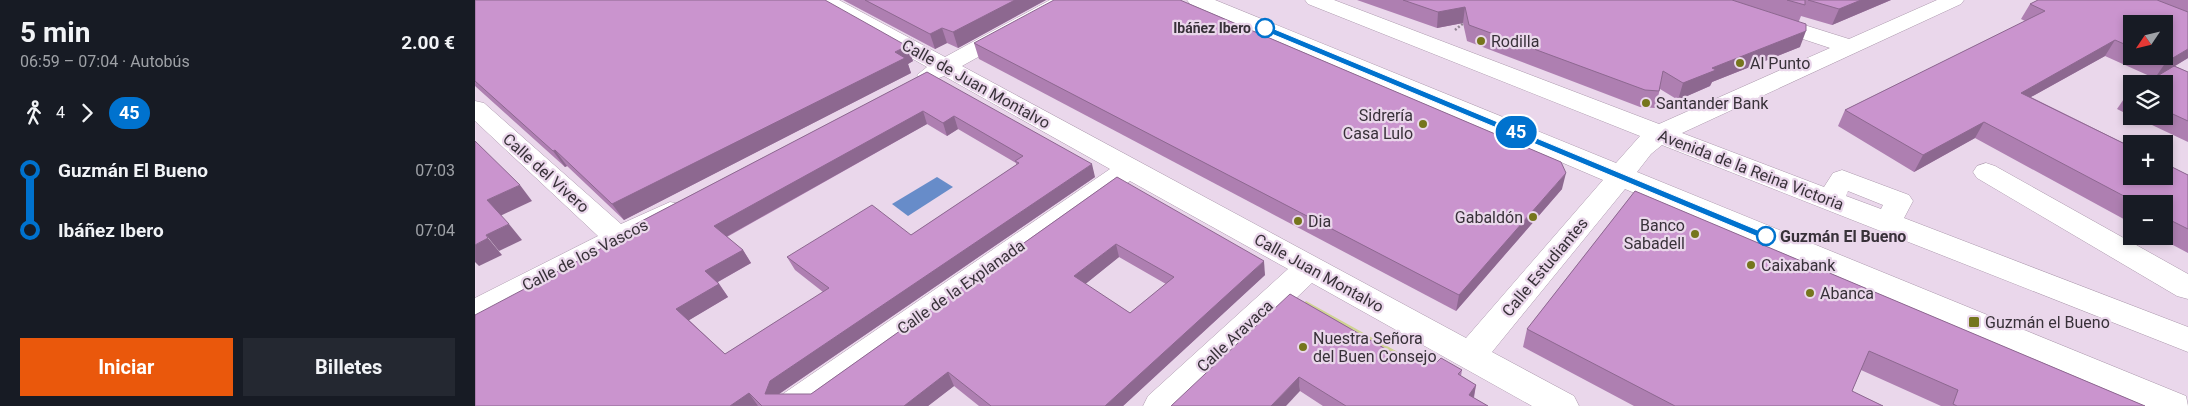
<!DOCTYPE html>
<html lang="es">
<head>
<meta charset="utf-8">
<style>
	:root { --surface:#171b24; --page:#242831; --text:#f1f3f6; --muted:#9ea1a6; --accent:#ea580c }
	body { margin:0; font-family:Roboto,sans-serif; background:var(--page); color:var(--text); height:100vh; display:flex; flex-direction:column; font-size:19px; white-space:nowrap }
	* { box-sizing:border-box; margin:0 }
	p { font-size:16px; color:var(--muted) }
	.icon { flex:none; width:28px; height:28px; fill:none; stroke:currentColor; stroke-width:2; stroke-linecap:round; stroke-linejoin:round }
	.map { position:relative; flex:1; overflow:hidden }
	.details { display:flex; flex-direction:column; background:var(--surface); width:475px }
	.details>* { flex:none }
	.badge { padding:0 10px; border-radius:16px; font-size:18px; line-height:32px }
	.needle { width:32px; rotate:235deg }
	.fabs { position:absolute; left:1648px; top:15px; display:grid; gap:10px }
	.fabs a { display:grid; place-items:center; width:50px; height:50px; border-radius:0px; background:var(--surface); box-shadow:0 2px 8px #0003; font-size:25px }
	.map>.badge { position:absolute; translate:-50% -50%; box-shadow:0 0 0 2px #fff }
	.legs { display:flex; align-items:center; gap:8px; height:55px; padding:0 20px; font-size:16px }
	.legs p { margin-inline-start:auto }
	.summary { display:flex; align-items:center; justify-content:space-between; height:85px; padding:0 20px }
	h1 { font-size:28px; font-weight:700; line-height:38px }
	.cta { display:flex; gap:10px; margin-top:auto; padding:10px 20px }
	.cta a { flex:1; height:58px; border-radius:0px; background:var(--accent); color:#fff; font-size:20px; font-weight:700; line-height:58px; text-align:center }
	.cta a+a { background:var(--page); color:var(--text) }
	ul { padding:0 20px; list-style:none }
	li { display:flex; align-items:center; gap:18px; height:60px; font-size:19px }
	li i { display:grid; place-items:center; width:8px; height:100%; margin:0 6px; background:currentColor }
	li i::after { content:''; width:12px; height:12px; margin:-6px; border:4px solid; border-radius:50%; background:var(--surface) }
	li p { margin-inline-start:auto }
	li:first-child i { background:linear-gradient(#0000 50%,currentColor 0) }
	li:last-child i { background:linear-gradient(currentColor 50%,#0000 0) }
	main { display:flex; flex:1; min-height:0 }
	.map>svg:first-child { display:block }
	.green { fill:#d0d492 }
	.water { fill:#678cc9 }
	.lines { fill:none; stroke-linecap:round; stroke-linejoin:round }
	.minor-casing { stroke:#ac99ad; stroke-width:1 }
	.path { stroke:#928593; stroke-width:2.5; stroke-dasharray:2 2; stroke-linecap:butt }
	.minor { fill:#fff; fill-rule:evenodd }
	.wall { fill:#ae7fb1; fill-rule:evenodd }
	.shaded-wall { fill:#8d6890 }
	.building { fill:#ca94ce; stroke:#8d6890; fill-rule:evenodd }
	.line-1 { fill:#0072ce; stroke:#fff }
	.stop-1-dot { fill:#fff; stroke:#0072ce; stroke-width:2.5 }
	.poi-dot { fill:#75761d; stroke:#ead7eb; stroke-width:2 }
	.labels { text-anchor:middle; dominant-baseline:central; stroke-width:4.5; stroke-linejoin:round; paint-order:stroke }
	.far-stop-label { font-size:14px; font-weight:bold; fill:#383139; stroke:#ead7eb; text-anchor:end }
	.poi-label { font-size:16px; fill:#383139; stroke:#ead7eb; text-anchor:start }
	.street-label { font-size:16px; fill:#383139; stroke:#ead7eb }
	.stop-label { font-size:16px; font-weight:bold; fill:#383139; stroke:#ead7eb; text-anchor:start }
</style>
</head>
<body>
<main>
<section class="details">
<div class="summary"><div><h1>5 min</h1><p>06:59 – 07:04 · Autobús</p></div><b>2.00 €</b></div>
<div class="legs"><svg class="icon" aria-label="walk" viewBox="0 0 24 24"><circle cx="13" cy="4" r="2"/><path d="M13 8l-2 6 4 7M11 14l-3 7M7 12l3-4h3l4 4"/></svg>4<svg class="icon" aria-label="forward" viewBox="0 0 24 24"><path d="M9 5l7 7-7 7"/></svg><b class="badge" style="background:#0072ce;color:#fff">45</b></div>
<ul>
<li><i style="color:#0072ce"></i><b>Guzmán El Bueno</b><p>07:03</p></li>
<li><i style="color:#0072ce"></i><b>Ibáñez Ibero</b><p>07:04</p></li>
</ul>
<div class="cta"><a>Iniciar</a><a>Billetes</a></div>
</section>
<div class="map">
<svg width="1713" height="406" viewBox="0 0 1713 406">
	<rect width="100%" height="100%" fill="#ead7eb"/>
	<path class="green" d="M831,301L939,361L930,371L822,310Z"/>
	<path class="water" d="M462,177L478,187L433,216L417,204Z"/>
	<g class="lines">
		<g class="minor-casing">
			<g id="minor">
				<path d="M338,0H364L470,57L575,0H601L598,4L487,66L991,338L1128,180L715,4L712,0H740L1141,163L1165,136L833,4L830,0H859L1184,124L1355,48L1222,4L1219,0H1250L1374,39L1462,0H1489L1486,4L1207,133L1349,187L1358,173L1367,170L1434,195L1438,201L1429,218L1713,327V352L1187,145L1176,154L1162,172L1711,396L1713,406H1663L1150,189L1017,352L1099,396L1104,406H1057L837,283L708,406H668L673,396L813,269L655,181L343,406H300L305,396L635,169L469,76L454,82L446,80L442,75L452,67L341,4ZM1373,191L1408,205L1406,209L1371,196Z"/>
				<path d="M0,101L9,103L146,224L195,202L205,204L209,211L205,218L11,320L0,324V298L123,236L0,121Z"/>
				<path d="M1511,163L1520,166L1713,274V299L1702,296L1502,178L1498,172L1502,166Z"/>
			</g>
		</g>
		<path class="path" d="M980,30L991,21"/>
		<use href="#minor" class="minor"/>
	</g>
	<g class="wall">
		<path d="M0,0L432,46L438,61L433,64L436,73L149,220L92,166L90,167L0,86Z"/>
		<path d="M368,0H571L483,48L472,43L460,49Z"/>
		<path d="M882,0H1416L1357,25L1326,16L1324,21L1325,47L1237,82L1235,86L1203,100L1185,89L1180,108L1165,107L992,41L988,23L962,28Z"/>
		<path d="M1563,0H1713V58L1700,66L1713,72V142L1658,116H1689V84L1679,78L1630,56L1556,97L1713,175V253L1681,236H1689V204H1656V223L1500,138L1439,172L1363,126L1370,110L1550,21L1546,19L1555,4ZM1656,24L1689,56H1656Z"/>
		<path d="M499,43L1087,189L981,311L504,59Z"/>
		<path d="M452,72L620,177L304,394H336L642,177L790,275L648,406H504L479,386L453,406H0L162,230L159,225ZM452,124L472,136L483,129L541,163V165L436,235L312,257L320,270L348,292L250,354L214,320L253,297L243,282L276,263L268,250L252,237ZM644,257L691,284L655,313L610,284Z"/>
		<path d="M1656,91V116L1642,109L1653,93Z"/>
		<path d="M1160,191L1670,406H1466L1386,370L1377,391L1408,406H1159L1048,347L1052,329Z"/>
		<path d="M815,294L935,363L962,362L987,370L986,376L1001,385L999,398L1013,406H848L825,391Z"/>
	</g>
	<g class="shaded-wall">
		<path d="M540,0H571L483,48L478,32Z"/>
		<path d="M1386,0H1416L1357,25L1364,9Z"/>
		<path d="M990,7L988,23L962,28L963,12Z"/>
		<path d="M467,28L472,43L460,49L455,34Z"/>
		<path d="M1331,31L1325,47L1237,82L1235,86L1203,100L1208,83L1237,68Z"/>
		<path d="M1640,40L1630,56L1536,108L1546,93Z"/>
		<path d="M432,46L438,61L433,64L436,73L149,220L137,204Z"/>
		<path d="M1713,49V58L1680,78L1691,62Z"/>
		<path d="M448,111L452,124L247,239L239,226Z"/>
		<path d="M479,116L483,129L472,136L468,123Z"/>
		<path d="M1509,122L1500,138L1439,172L1448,155Z"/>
		<path d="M80,150L92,166L90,167L78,151Z"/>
		<path d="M617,164L620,177L304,394H290L295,381Z"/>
		<path d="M1091,173L1087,189L981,311L984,295Z"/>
		<path d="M45,185L57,201L25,216L12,200Z"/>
		<path d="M34,224L47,240L24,251L11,235Z"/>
		<path d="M13,238L27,255L4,266L0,262V245Z"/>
		<path d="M641,244L644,257L603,290L599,276Z"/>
		<path d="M268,250L276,263L239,284L230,271Z"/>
		<path d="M789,261L790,275L648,406H630Z"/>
		<path d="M244,284L253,297L211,322L201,309Z"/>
		<path d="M473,372L479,386L453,406H429Z"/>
		<path d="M824,377L825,391L811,406H796Z"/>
		<path d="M1001,385L998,400L994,395Z"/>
		<path d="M274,393L283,406H255Z"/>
	</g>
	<g class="building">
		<path d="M0,0H350L432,46L420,52L430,58L137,204L80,150L78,151L0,81Z"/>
		<path d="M390,0H540L478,32L467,28L455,34Z"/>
		<path d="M579,0H705L1086,162L1091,173L984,295L499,43Z"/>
		<path d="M928,0H1257L1331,24V31L1237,68L1241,70L1208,83L1188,71L1184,91L1170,90L994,25L990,7L963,12Z"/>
		<path d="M1312,0H1330V5Z"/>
		<path d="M1333,0H1386L1364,9Z"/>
		<path d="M1563,0H1682L1713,12V49L1691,62L1677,56H1689V24H1656V47L1640,40L1546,93L1656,147V176H1689V163L1713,175V229L1689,217V204H1664L1509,122L1448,155L1370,110L1570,11L1555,4Z"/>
		<path d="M1699,66L1713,72V121L1689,110V84H1669Z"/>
		<path d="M452,72L617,164L295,381L290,394H336L642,177L789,261L630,406H516L473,372L429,406H287L274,393L255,406H0V315L163,229L159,225ZM448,111L468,123L479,116L548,156L540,161L544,163L436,235L397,205L312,257L354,288L250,354L201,309L244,284L230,271L268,250L239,226ZM641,244L699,277L655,313L599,276Z"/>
		<path d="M0,141L45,185L12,200L34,224L11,235L13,238L0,245Z"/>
		<path d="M1160,191L1670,406H1482L1478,404L1483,390L1394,351L1377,391L1408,406H1200L1052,329Z"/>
		<path d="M815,294L935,363L945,352L962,362L966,358L987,370L983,374L1001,385L994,395L1013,406H871L824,377L796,406H696Z"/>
	</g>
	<path class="line-1" d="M787,26H792L1297,236L1295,239H1288L787,30Z"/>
	<g class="stop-1-dot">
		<circle cx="790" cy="28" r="9"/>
		<circle cx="1291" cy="236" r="9"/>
	</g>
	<g class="poi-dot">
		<circle cx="1006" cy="41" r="5"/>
		<circle cx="1265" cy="63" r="5"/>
		<circle cx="1171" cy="103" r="5"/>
		<circle cx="948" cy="124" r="5"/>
		<circle cx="1058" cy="217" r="5"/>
		<circle cx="823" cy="221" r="5"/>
		<circle cx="1220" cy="234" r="5"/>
		<circle cx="1276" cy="265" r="5"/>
		<circle cx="1335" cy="293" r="5"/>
		<rect x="1493" y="316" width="12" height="12" rx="2.5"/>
		<circle cx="828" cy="347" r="5"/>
	</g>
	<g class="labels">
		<g class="far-stop-label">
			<text x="776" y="28">Ibáñez Ibero</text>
		</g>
		<g class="poi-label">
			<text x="1016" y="41">Rodilla</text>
			<text x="1275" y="63">Al Punto</text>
			<text x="1181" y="103">Santander Bank</text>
			<text x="938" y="115" text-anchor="end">Sidrería<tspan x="938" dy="18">Casa Lulo</tspan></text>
			<text x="1048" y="217" text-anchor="end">Gabaldón</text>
			<text x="833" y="221">Dia</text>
			<text x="1210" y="225" text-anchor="end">Banco<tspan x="1210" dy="18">Sabadell</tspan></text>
			<text x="1286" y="265">Caixabank</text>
			<text x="1345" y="293">Abanca</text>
			<text x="1510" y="322">Guzmán el Bueno</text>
			<text x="838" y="338">Nuestra Señora<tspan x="838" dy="18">del Buen Consejo</tspan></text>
		</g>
		<g class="street-label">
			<text transform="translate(501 84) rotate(29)">Calle de Juan Montalvo</text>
			<text transform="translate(1276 170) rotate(21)">Avenida de la Reina Victoria</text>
			<text transform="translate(71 173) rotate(42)">Calle del Vivero</text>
			<text transform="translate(110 255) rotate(-27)">Calle de los Vascos</text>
			<text transform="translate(1070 267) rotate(-50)">Calle Estudiantes</text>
			<text transform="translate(844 273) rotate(29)">Calle Juan Montalvo</text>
			<text transform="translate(486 287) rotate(-35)">Calle de la Explanada</text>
			<text transform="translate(760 336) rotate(-43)">Calle Aravaca</text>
		</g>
		<g class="stop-label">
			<text x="1305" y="236">Guzmán El Bueno</text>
		</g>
	</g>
</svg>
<div class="fabs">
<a><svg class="needle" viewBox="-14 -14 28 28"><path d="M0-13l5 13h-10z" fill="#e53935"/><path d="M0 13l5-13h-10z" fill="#9ea1a6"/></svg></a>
<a><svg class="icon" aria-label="layers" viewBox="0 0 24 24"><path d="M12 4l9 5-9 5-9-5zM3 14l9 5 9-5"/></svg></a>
<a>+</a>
<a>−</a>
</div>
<b class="badge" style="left:1041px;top:132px;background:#0072ce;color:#fff">45</b>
</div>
</main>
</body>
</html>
